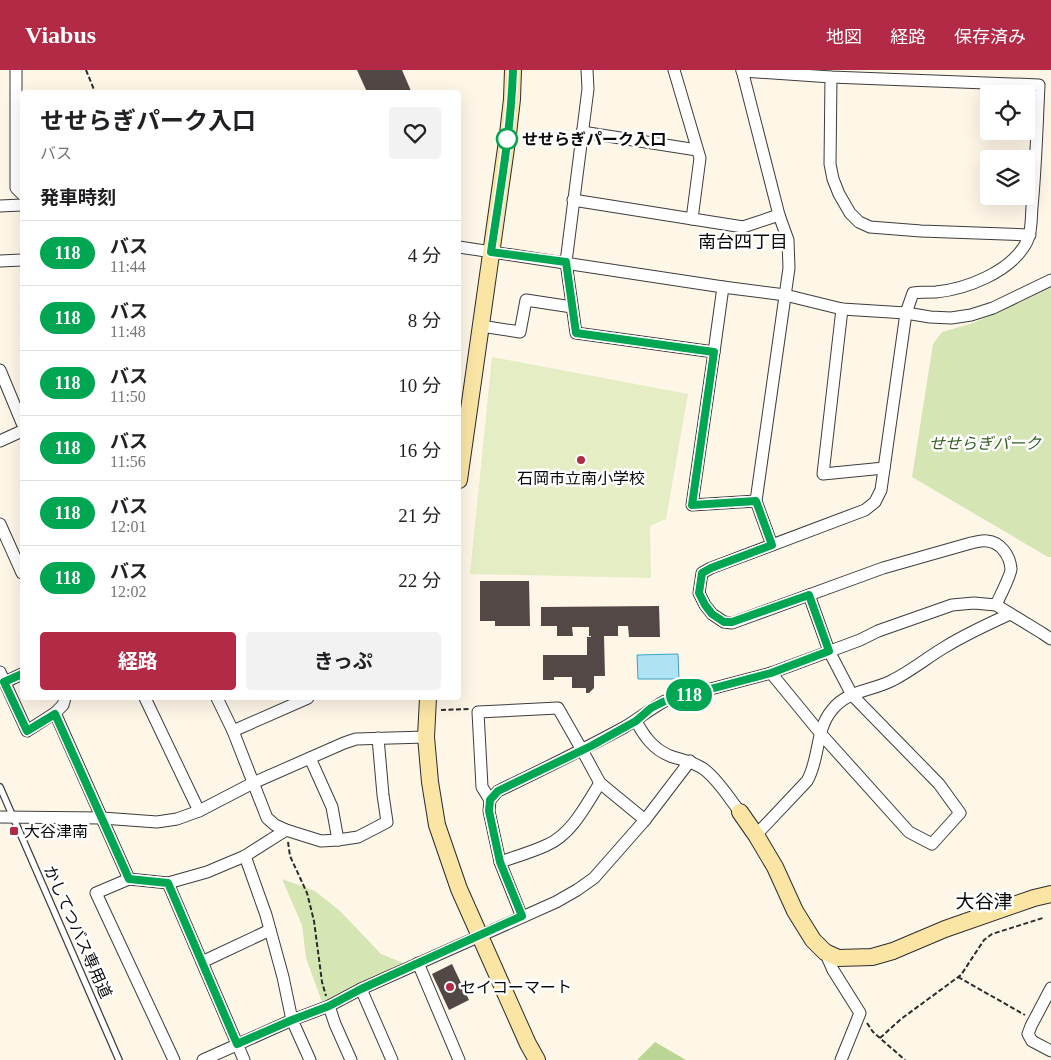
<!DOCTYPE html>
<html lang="ja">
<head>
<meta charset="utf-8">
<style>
	:root { --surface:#fff; --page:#f2f2f2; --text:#202124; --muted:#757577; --line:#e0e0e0; --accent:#b22a45 }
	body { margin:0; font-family:"Times New Roman","Noto Sans JP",serif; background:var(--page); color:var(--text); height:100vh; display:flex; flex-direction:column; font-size:19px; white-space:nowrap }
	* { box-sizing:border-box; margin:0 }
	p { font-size:16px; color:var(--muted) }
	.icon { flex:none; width:28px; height:28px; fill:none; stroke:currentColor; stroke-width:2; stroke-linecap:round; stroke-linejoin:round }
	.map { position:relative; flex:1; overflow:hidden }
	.drawer { position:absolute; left:20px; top:20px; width:441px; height:610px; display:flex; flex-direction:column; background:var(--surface); border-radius:5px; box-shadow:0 5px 20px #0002 }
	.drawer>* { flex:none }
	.badge { padding:0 10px; border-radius:16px; font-size:18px; line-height:32px }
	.fabs { position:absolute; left:980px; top:15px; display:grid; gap:10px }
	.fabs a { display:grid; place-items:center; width:55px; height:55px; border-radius:5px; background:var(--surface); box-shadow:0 5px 20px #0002; font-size:25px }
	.map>.badge { position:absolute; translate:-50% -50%; box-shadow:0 0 0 2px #fff }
	h2 { padding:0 20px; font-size:19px; line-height:45px }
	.round { display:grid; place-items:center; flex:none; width:52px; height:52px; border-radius:5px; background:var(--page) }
	.summary { display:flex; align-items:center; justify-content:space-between; height:85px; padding:0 20px }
	h1 { font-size:24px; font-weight:700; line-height:38px }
	.cta { display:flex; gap:10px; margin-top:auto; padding:10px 20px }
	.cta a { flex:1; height:58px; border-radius:5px; background:var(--accent); color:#fff; font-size:20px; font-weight:700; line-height:58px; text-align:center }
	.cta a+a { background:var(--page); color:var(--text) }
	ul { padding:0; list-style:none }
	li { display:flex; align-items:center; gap:15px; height:65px; padding:0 20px; border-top:1px solid var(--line) }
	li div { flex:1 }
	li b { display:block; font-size:19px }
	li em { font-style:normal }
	li .badge { min-width:55px; font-weight:700; text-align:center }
	header { display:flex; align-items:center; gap:30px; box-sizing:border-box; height:70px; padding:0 25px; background:var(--accent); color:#fff }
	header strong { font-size:24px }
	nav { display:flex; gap:28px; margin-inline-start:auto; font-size:18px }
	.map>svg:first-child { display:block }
	.green { fill:#d5e5b4 }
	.forest { fill:#bbd594 }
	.pitch { fill:#e5edc5 }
	.water { fill:#afe3f3; stroke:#39a3c6 }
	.building { fill:#524947 }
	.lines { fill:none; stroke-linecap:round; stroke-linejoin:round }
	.lane-casing { stroke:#3d3d3d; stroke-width:8 }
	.street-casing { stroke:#3d3d3d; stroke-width:13 }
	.secondary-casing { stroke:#2c2c2c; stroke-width:18 }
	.path { stroke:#2c2c2c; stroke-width:2; stroke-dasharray:5 2.5; stroke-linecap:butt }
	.lane { stroke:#fff; stroke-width:5.5 }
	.street { stroke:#fff; stroke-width:11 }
	.secondary { stroke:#fbe5a5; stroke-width:16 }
	.line-casing { stroke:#fff; stroke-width:11 }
	.line { stroke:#00a651; stroke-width:8 }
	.stop-dot { fill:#fff; stroke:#00a651; stroke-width:2.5 }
	.poi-dot { fill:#b22a45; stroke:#fff; stroke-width:2 }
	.labels { text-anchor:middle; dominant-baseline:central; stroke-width:5; stroke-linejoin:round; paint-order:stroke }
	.stop-label { font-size:16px; font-weight:bold; fill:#0a0a0a; stroke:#fff; text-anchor:start }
	.park-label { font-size:16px; font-style:italic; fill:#355d1e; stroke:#fff }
	.poi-label { font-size:16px; fill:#0a0a0a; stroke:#fff; text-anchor:start }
	.street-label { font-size:16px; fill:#0a0a0a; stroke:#fff }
	.neighbourhood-label { font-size:18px; fill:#0a0a0a; stroke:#fff }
	.quarter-label { font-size:19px; fill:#0a0a0a; stroke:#fff }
</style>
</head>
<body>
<header>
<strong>Viabus</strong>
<nav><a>地図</a><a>経路</a><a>保存済み</a></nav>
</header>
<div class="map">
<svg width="1051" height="990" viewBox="0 0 1051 990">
	<rect width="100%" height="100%" fill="#fef6e7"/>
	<g class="green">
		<path d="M1051,218V487H1048L912,407L933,274L942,262L973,253Z"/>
		<path d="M282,809L315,821L340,841L381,884L406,894L322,932L306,888L302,855Z"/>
	</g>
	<path class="forest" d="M655,972L686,990H637Z"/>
	<path class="pitch" d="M492,287L688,324L666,449L650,456L651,508L470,504Z"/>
	<path class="water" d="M678,584L679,609H638L637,585Z"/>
	<g class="building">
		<path d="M357,0H402L411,21L407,22H367Z"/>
		<path d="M480,511H529L530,556H495V551H480Z"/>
		<path d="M659,536L660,567H629L628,556H618V566H604L605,606H594V618L589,623H586V618H572V607H554V610H543V585H587V567H591V566H589V557H572L573,566H557V556H541V537Z"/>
		<path d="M452,894L469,930L449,940L432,904Z"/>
	</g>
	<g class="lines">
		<g class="lane-casing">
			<path id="lane" d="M0,717L119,990"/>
		</g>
		<g class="street-casing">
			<g id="street">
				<path d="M16,0V118L22,124"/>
				<path d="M587,0L588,19L566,192L576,263L714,282L692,435L756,431"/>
				<path d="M674,0L700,88L692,149"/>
				<path d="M742,0L779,145L788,170L789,198L756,431L772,475"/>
				<path d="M742,1L831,7L1039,15C1037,56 1036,96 1032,137C1031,149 1032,164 1025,175C1009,202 967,219 936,222C929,222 921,222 913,223L906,243L881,420L875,432L865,440L711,498L702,503L699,523L705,535L712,544L724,552L732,553L883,498L971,473C976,472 982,470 987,471C1000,472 1010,485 1011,499C1011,505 999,528 996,535"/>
				<path d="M831,7L830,94L833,109L839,124L850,143L859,152L870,157L921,161L1030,165"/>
				<path d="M582,62L697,80"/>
				<path d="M573,130L743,157L779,145"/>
				<path d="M0,136L22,135"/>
				<path d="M459,177L723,217L785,225L842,239L906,243L930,247L951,248L971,245L993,238L1051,210"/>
				<path d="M0,191L22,190"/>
				<path d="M842,239L823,404L884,398"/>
				<path d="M481,256L520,262L526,230L572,237"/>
				<path d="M714,282L723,217"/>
				<path d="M0,300L22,353"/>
				<path d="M0,371L22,361"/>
				<path d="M0,454L22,503"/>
				<path d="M0,602L27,661L55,643"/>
				<path d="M771,603L821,664L909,762L932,774L960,743L939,714L852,625L829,581L809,525"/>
				<path d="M5,612L22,604"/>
				<path d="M65,628L63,635L55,643L129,809"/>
				<path d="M145,628L199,741"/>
				<path d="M217,628L233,661L267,748L275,755L286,760L321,771L338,770L358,767L387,752L383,725L378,668"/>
				<path d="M636,651C644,666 653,679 670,686C682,690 695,692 705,700C719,711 729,728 740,742"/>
				<path d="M233,661L308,628"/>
				<path d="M310,688L332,737L338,770"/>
				<path d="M490,730L498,721C540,701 582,680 623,658C637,650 650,639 665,631L771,603L860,570L878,561L952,535L974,533L996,535L1042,563L1051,569"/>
				<path d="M0,747L102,748L157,752L177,749L199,741L253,713L344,673L356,669L426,667"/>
				<path d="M756,765L807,711C820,689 815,660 832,640C847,620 873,621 893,610C911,601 928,587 945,577C966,564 988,554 1010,544"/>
				<path d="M245,786L266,845L283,907L292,950L310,990"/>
				<path d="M500,792C515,787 532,782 547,775C572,764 586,735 600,713"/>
				<path d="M168,813L244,990"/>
				<path d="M522,847L500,792L489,741L490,730L482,717L478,642L558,638L582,680L600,713L645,750"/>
				<path d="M825,882L833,900L860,943L841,990"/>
				<path d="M202,892L270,860"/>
				<path d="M418,893L459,990"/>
				<path d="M1051,918L1031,956L1028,964L1032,971L1051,981"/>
				<path d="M361,919L392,990"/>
				<path d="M329,936L335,954L351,990"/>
				<path d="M174,990L96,823L129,809L168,813L207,802L245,786L286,760"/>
				<path d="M203,990L292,950L329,936L361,919L556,832L577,820L594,808L645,750L690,691"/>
			</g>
		</g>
		<g class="secondary-casing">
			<g id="secondary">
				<path d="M459,410L508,64L512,29L513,0"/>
				<path d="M428,628L426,667L430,712L437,755L459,819L528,974L537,990"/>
				<path d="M740,742L756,765L775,797L795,841L813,870L825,882L838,888L872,887L893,881L945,859L1034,828L1051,824"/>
			</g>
		</g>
		<g class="path">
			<path d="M86,0L95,22"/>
			<path d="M441,640L469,639"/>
			<path d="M288,772L290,786L307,823L314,851L322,912L326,926"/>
			<path d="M958,907L1025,945"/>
			<path d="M867,953L873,962L905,990"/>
			<path d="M880,968L901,949L961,905L984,870L992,864L1043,848"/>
		</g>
		<use href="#lane" class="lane"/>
		<use href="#street" class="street"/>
		<use href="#secondary" class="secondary"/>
	</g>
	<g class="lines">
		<g class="line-casing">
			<path id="line" d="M22,604L4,612L27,661L55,644L129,809L168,813L237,974L292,950L329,936L361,919L522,846L500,792L489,741L490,730L498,721L591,676L636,651L651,638L665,631L771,603L829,581L809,525L732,552H724L712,544L705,535L699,523L702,503L711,498L772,475L756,431L692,435L714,282L576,263L566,192L491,182C500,121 511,61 513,0"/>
		</g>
		<use href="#line" class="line"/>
	</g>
	<circle class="stop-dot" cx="507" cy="69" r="10"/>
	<g class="poi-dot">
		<circle cx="581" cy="390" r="5"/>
		<rect x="9" y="756" width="10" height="10" rx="2.5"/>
		<circle cx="450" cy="917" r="5"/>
	</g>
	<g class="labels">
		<g class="stop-label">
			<text x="522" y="69">せせらぎパーク入口</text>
		</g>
		<g class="park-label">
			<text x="985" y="373">せせらぎパーク</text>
		</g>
		<g class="poi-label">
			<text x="581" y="408" text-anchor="middle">石岡市立南小学校</text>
			<text x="24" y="761">大谷津南</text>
			<text x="460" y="917">セイコーマート</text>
		</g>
		<g class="street-label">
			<text transform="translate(78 862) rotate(66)">かしてつバス専用道</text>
		</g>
		<g class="neighbourhood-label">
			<text x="743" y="172">南台四丁目</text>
		</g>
		<g class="quarter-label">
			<text x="984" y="831">大谷津</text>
		</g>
	</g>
</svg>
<div class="fabs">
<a><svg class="icon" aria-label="locate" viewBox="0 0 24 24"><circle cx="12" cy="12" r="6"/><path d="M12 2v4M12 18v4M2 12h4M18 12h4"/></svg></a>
<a><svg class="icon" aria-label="layers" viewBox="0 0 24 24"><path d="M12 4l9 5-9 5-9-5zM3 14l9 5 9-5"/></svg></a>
</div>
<b class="badge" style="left:689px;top:625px;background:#00a651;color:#fff">118</b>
<section class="drawer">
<div class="summary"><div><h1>せせらぎパーク入口</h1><p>バス</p></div><a class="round"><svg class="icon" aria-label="heart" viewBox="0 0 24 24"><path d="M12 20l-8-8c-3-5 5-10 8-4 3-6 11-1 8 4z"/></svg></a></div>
<h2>発車時刻</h2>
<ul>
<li><span class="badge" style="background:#00a651;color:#fff">118</span><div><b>バス</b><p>11:44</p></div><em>4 分</em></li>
<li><span class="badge" style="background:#00a651;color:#fff">118</span><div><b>バス</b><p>11:48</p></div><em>8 分</em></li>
<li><span class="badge" style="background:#00a651;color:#fff">118</span><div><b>バス</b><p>11:50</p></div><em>10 分</em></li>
<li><span class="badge" style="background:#00a651;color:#fff">118</span><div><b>バス</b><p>11:56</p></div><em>16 分</em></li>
<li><span class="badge" style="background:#00a651;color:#fff">118</span><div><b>バス</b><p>12:01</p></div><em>21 分</em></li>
<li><span class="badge" style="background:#00a651;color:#fff">118</span><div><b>バス</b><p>12:02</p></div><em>22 分</em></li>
</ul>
<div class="cta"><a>経路</a><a>きっぷ</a></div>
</section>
</div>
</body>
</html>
